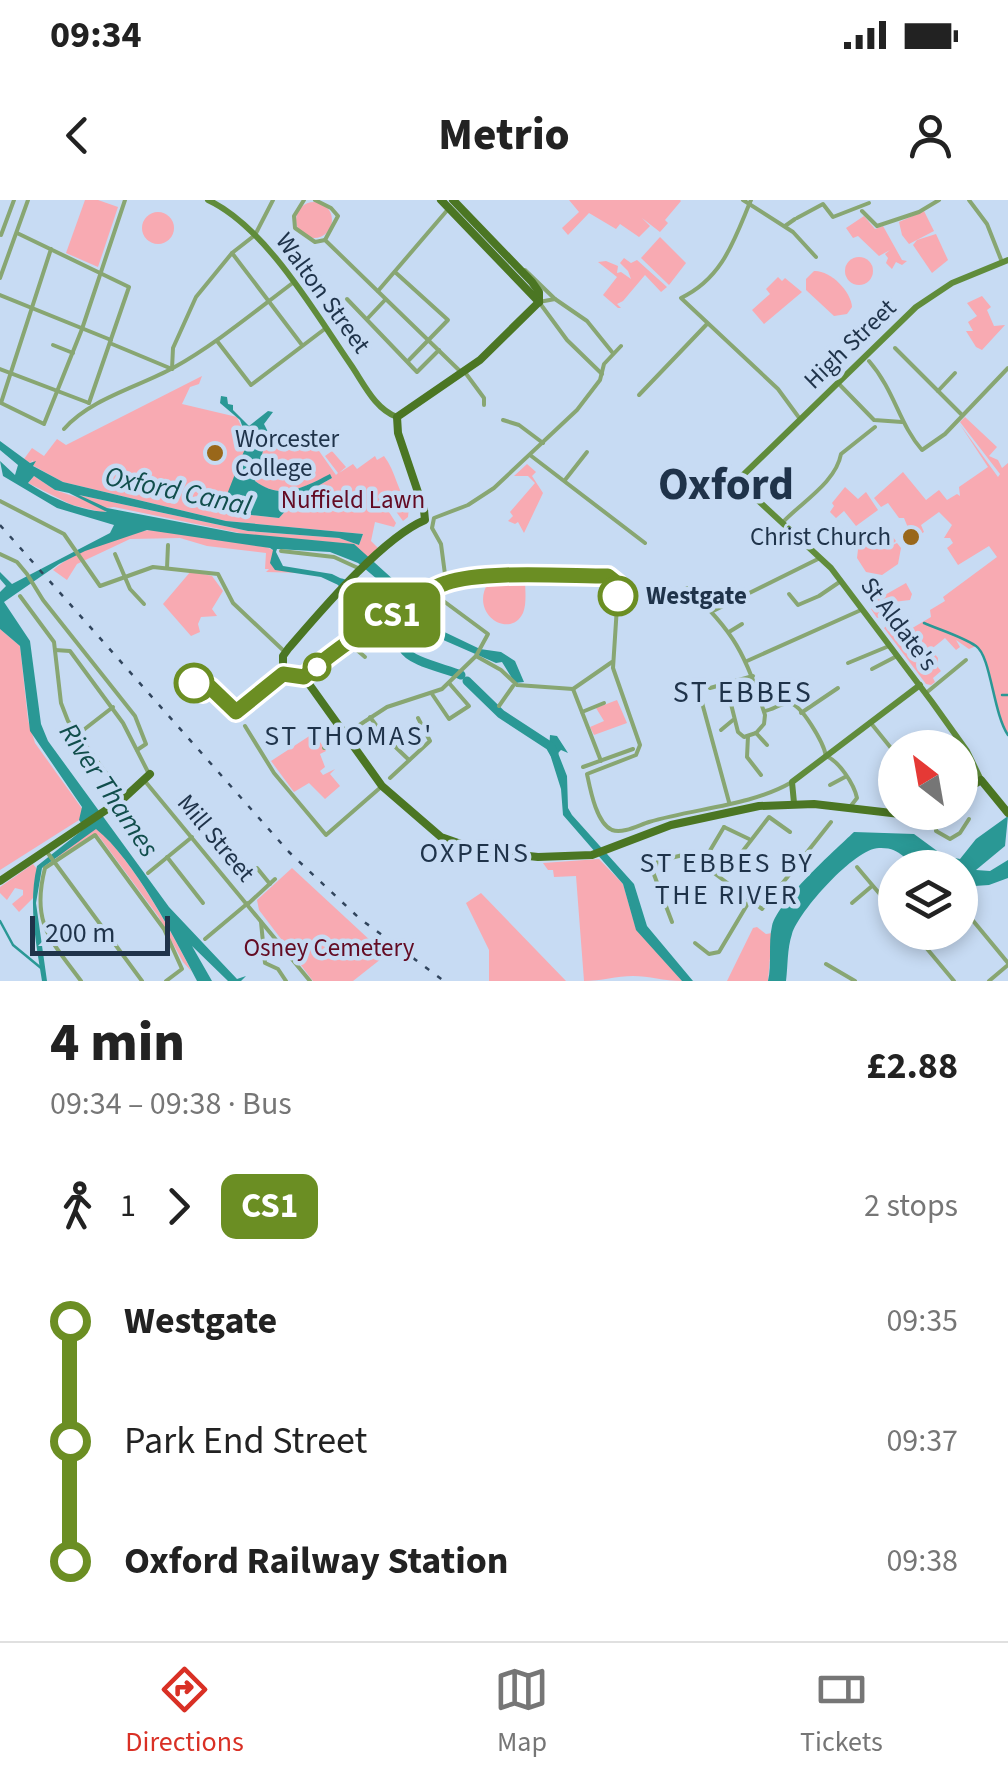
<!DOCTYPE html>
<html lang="en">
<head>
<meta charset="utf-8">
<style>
	:root { --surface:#fff; --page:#f2f2f2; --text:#222; --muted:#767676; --line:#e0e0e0; --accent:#d93025 }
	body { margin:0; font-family:"Source Sans 3",sans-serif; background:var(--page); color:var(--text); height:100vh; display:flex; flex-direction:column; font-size:38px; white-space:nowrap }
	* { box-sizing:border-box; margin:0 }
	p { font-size:32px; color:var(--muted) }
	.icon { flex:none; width:55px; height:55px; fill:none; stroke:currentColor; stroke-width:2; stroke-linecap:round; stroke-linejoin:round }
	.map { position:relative; height:781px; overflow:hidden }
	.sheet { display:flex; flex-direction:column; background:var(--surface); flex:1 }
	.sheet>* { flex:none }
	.badge { padding:0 20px; border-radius:15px; font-size:35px; line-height:65px }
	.needle { width:65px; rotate:329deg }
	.buttons { position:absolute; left:878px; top:530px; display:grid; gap:20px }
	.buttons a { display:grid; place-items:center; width:100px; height:100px; border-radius:50%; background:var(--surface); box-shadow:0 5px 15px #0003; font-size:50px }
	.scale { position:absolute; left:30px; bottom:25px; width:140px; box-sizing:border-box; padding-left:10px; border:5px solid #1f334a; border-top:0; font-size:28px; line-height:35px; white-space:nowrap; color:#1f334a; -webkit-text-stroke:8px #c7dbf3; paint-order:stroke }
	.map>.badge { position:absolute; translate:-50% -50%; box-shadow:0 0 0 5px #fff }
	.legs { display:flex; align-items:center; gap:15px; height:110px; padding:0 50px; font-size:32px }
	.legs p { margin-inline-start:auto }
	.overview { display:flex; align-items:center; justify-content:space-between; height:170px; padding:0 50px }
	h1 { font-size:55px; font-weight:800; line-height:75px }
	ul { padding:0 50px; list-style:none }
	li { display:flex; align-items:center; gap:35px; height:120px; font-size:38px }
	li i { display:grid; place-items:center; width:15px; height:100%; margin:0 12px; background:currentColor }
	li i::after { content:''; width:25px; height:25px; margin:-12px; border:8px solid; border-radius:50%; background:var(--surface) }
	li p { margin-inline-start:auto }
	li:first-child i { background:linear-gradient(#0000 50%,currentColor 0) }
	li:last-child i { background:linear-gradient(currentColor 50%,#0000 0) }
	.status { display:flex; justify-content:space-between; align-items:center; height:70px; padding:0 50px; background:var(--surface); direction:ltr }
	.status svg { height:28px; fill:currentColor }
	header { display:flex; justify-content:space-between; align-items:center; height:130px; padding:0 50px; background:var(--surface); font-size:45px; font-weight:800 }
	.dock { display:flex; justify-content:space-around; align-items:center; height:140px; border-top:2px solid var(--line); background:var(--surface); font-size:28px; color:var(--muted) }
	.dock a { display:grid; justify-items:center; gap:5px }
	.dock .active { color:var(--accent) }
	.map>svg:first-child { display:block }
	.green { fill:#f8aab2 }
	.water { fill:#2a9895; fill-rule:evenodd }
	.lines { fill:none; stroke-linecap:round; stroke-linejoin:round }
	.stream { stroke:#2a9895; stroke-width:2.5 }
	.river { stroke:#2a9895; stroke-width:9 }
	.street { stroke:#88a672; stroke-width:4 }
	.secondary { stroke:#608c3b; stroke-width:6 }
	.primary { stroke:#4b7623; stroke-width:8 }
	.rail { stroke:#31455d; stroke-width:2.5; stroke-dasharray:5 10; stroke-linecap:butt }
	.line-1-casing { stroke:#fff; stroke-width:22 }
	.line-1 { stroke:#6b8e23; stroke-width:15 }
	.poi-dot { fill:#99671a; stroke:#c7dbf3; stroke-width:4 }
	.stop-1-dot { fill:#fff; stroke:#6b8e23; stroke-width:5 }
	.labels { text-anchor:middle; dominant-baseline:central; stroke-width:9; stroke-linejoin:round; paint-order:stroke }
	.street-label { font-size:25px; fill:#1f334a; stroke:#c7dbf3 }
	.poi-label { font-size:25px; fill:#1f334a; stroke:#c7dbf3; text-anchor:start }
	.park-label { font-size:25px; fill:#630b23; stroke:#c7dbf3 }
	.stop-label { font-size:25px; font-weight:bold; fill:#1f334a; stroke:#c7dbf3; text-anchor:start }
	.water-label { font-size:28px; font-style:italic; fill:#114e4c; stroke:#c7dbf3 }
	.neighbourhood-label { font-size:28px; letter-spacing:2.5px; fill:#1f334a; stroke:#c7dbf3 }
	.quarter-label { font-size:30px; letter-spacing:2.5px; fill:#1f334a; stroke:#c7dbf3 }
	.town-label { font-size:45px; font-weight:bold; fill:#1f334a; stroke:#c7dbf3 }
</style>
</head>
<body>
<div class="status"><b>09:34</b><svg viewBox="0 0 49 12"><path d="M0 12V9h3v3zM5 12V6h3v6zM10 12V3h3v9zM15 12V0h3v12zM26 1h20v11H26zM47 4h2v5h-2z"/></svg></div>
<header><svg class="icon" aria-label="back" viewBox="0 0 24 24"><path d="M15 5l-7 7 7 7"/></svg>Metrio<svg class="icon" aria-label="person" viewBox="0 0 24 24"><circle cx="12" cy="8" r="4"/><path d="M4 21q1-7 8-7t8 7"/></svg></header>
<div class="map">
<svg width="1008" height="781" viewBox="0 0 1008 781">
	<rect width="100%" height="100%" fill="#c7dbf3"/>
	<g class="green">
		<path d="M85,0H98L118,7L98,67L66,53Z"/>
		<path d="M569,0H680L681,1L665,20L668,23L660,32L642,18L650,26L639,37L620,24L616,29L589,13L568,35L562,28L579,12Z"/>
		<circle cx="314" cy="20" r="18"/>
		<path d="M924,11L934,31L909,44L902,35L899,22Z"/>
		<circle cx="158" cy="28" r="16"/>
		<path d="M864,16L875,29L883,26L902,60L907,61L902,65L896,62L892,69L886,63L888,58L885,54L890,50L879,56L858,36L853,38L846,28Z"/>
		<path d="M936,34L948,60L932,73L913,45L917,40Z"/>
		<path d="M660,37L686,63L669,85L641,58Z"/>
		<circle cx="859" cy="71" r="14"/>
		<path d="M624,58L631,63L637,60L667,87L661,92L645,75L623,101L617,104L621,108H618L603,95L617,77L598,62L606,61L618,66L617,73L621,72L631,79L628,71L620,63Z"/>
		<path d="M814,71C830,70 851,91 852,107L847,114L834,116L806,90V79Z"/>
		<path d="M778,77L782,81L785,78L802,92L764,124L752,110L770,94L766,89Z"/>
		<path d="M982,96L991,107L987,110L994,126L1005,125L982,150L976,147L966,131H973L968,122L977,116L967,103Z"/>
		<path d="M202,176L199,184L190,187L182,204L237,217L248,241L241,314L279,318L298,297L332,278L329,275C304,287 281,301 255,281L268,232L276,235L284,246H297L312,241L336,275L338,273L325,256L332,251L346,267L339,273L353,264L357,269L375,256L377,260L384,256C396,272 397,290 409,307L408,317L403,321L392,306L387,309L396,323L394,327L375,322L371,341L379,349L370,358L341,343L249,335L114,307L106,308L105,313L72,305L28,283L34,276L55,290L94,303L79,295L248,331L339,338L359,345L363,334L226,321L63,282L32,265L33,260L30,263L24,259L32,248L44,256L57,239L66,245Z"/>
		<path d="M965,217L997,247L989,256L998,260L1002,268L1008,263V535C990,508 997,469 976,446L969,449L956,440L960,447L956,450L945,438C937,445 929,450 918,460L926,466L929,463L926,459L934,453L938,458L937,466L941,471L933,478L935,482L931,485L926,484L884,428L899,417L909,430L931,417L930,410L945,401L943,397L997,357L989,346L958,365L947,348L953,343L950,338H944L952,325L939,312L921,325L924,332L917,336L915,333L911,335L904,318H899L888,303L881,307L874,298L903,272L926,300L939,290L947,300L957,294L960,296L959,287L988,267L959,223L998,277L1000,274L960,222Z"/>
		<path d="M527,264L536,272L532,276L543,293L524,333L518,322L515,324L508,321L513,316L510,312L535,283L528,276H514Z"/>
		<path d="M845,287L858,299L866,292L878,310L856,326L844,311L836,318L830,312L834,306L832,303Z"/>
		<path d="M152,330L266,347L273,350L278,370L304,373L266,372L269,369H265L266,353L207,346L180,338L130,339L77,364L67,380L53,370C77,350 121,332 152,330Z"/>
		<path d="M873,331L892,336L896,341L889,347L897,343L901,348L898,364L882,375L866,372L857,358L859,341Z"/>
		<path d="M191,371L212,376L223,391L212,409L217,416L201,417L198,424L200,432L191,436L163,404Z"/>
		<path d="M525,379C525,389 527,403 523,413C510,440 469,414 488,383Z"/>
		<path d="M906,383L912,394L910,400L893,402L896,413L877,418L871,409L880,404L876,400Z"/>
		<path d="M0,429L20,446L28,520L35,543L83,610L79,620L0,670Z"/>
		<path d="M617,500L627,523L594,535L590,527L604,521L596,508Z"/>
		<path d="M314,533L326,551L320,554L325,567L320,571L323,575L335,569L330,574L340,586L325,599L309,583L294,592L271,561Z"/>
		<path d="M96,628C132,659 170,729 192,772L183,762L158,716L98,635H92L57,658L55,656Z"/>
		<path d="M599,659L623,684L636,729L682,781C664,781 649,776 633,776C617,776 601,781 584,781L576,676L554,677L553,670H548L543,663Z"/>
		<path d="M33,664L37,669L33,698L19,712L12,704L23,695V690L15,688L7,700L0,693V687Z"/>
		<path d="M292,668L386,755L353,781H313L259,710L257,700Z"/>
		<path d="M481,693L566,781H489V750L466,703Z"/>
		<path d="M757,727L766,734L772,733L768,781H727L753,728Z"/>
	</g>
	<g class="water">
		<path d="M221,196L227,197L228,204L233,205V210L249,226L268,211L273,212L264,224L268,232L255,281C281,301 305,287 330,274L332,278L298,297L279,318L241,314L226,308L224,302L248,241L240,220L220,203Z"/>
		<path d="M0,241L30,263L36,261L33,266L63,282L226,321L363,334L359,345L339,338L248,331L79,295L107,308L237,333L354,344L406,391L434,427L480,449L501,452L515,461L524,482L515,483L502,462L496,463L425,432L408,415L402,400L358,363L330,352L277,349L276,352L283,366L332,374L354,385L349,390L321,377L275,370L270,363L273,350L270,348L147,330L85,351L59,364L4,402L30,441L41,524L48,541L169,707L237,779L246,776L241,781H228L192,746L212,781H197C174,737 134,659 96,629L42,668L36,703L47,781H42C36,743 28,704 37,666L85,628L79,620L82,607L30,531L20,446L0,429V392L6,386L0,379V372L12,384L110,333L114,325L57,308L3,276L0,261L15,275L18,265L0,250ZM34,276L55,290L69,293L107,312C80,311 52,298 28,283Z"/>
		<path d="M550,535L557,536L568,553L561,550L558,553L567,576L568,608L572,615L634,684L647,726L693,781H682L636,730L623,684L563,615L561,589L549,551Z"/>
		<path d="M1008,616L1005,646L976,670L990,671L1008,660V678L989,685L960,687V668C949,667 931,671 921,667C904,662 902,647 879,648C855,648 799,711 792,734C787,749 788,766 786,781H768C772,764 768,743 772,726C779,700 834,651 854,632L914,634L944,656L960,659L976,639Z"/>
	</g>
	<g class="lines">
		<g class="stream">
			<path d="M924,423C940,430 961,436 976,446C991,456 993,513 1008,535"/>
			<path d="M1002,495H1008"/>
			<path d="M0,721L13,745L41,768"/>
		</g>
		<g class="river">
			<path d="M342,383C360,391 381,392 396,404"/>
			<path d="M413,435V426L418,420"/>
			<path d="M403,448C410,462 444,468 461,475"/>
			<path d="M467,481L501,514L550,546L554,553"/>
		</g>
		<g class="street">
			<path d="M304,0L294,16L295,28L315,42L325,40L462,173"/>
			<path d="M315,0L331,8L338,16L325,40"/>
			<path d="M743,0L793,32L816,57"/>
			<path d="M751,0C734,40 723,78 681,98L778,189L800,219"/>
			<path d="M969,0L987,24L1002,62"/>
			<path d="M862,11L877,26L919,12L939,0"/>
			<path d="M797,18L823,4L833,17L869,3"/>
			<path d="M785,26L795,19"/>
			<path d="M17,33L129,87L89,203"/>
			<path d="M1,35L14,0"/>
			<path d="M51,49L1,203L44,224L82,129L125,0"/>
			<path d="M232,53L302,145"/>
			<path d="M525,70L555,99L587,121L612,152"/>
			<path d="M395,72L448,120L409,160"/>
			<path d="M0,78L28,0"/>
			<path d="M378,91L450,7"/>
			<path d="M0,95L111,140"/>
			<path d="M347,99L417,172L439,150"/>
			<path d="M555,99L539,102L567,140L602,174"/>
			<path d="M368,118L385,100"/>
			<path d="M217,141L251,185L326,128"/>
			<path d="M112,144L172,169"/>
			<path d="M53,145L73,153"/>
			<path d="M895,148L962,215"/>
			<path d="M869,161C895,191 899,224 922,250L945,234L1008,168"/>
			<path d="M0,169L89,203"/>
			<path d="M172,169L173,148L196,97L232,53L255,35L273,0"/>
			<path d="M464,171L484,198V205"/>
			<path d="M838,183L874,220L902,222"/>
			<path d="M938,191L955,173"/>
			<path d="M639,195L707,124"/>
			<path d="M503,220L519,225L543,243"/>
			<path d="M64,229C90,199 138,187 173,168C216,144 254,112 294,82"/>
			<path d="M530,255L645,343"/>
			<path d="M565,280L587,252"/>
			<path d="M0,301L64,334L100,386L153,367L218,374L233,403L285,452"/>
			<path d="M783,322C802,302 836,282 841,254L875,227"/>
			<path d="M281,351L334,357L358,368"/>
			<path d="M0,354L17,362L27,374L43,400L135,516L146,544L137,550"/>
			<path d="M115,354L130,389L144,404"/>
			<path d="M167,368L168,345"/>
			<path d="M446,382L441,344L432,328L434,318L468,305L494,288L577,210L600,180L604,164L621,146"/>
			<path d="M687,388C735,432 745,454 765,515L764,524L756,533"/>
			<path d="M789,394L798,405L819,396L841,381"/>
			<path d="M20,396L54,442L61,503L68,521L124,598"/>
			<path d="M713,411L820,358"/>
			<path d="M729,432L742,424"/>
			<path d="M350,444L365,457"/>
			<path d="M55,450L70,451L123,523L148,572"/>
			<path d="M476,456L501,470L517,485L573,489L612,462"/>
			<path d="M747,461L861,410"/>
			<path d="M848,463L889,446"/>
			<path d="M872,469L897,456"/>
			<path d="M305,476C331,453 416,392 447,382C486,370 565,376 608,377L613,378L618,391L613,468L640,545L636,555L587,574C590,588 596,623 612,630C623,634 639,625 649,622C696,608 751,606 792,582"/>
			<path d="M726,484L738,532L744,537L756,533"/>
			<path d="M698,488L729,602"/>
			<path d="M710,488L753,476"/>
			<path d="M573,489L601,561"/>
			<path d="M926,493L966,460"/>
			<path d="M432,494L449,519L469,506L449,483"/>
			<path d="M499,506L513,486"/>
			<path d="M764,511C773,510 779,504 788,503C801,502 824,544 826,556C839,561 854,584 857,598L850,607"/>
			<path d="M582,512L604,503"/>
			<path d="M801,513L838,488"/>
			<path d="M370,517L384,536L409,560"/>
			<path d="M870,522L895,553"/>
			<path d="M245,526L274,573L326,635L381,587"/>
			<path d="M721,530L733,520"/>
			<path d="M756,533L767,545"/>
			<path d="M77,535L113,507"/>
			<path d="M748,536L747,557L761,575"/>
			<path d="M324,548L387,507L442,489L476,456L488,434L430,391"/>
			<path d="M583,567L633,549"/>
			<path d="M895,574L889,580L895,587"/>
			<path d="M390,578L430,541L418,518"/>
			<path d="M144,580L310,781"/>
			<path d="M830,585L845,577"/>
			<path d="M937,612L936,631L950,639L960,633L969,619"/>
			<path d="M724,627L749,639"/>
			<path d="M47,652L142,781"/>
			<path d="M167,657L203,703"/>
			<path d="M702,664L724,627"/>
			<path d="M732,665L769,617L790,632"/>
			<path d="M857,667L895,712"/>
			<path d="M257,668L270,684"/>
			<path d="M148,673L192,637"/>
			<path d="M249,703L275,679"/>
			<path d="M852,703L872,686"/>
			<path d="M960,705L1008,763"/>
			<path d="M261,722L265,763L278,769L286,781"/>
			<path d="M672,722L653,672L658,661L683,655L702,664L762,709L831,622"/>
			<path d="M913,732L954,781"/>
			<path d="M205,739L248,703"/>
			<path d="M695,743L709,754L719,752L750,700"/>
			<path d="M826,764L855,781"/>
			<path d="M81,781C50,739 31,723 45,668L95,635L164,729L182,769L166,781"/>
			<path d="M989,781L1008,765"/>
		</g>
		<g class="secondary">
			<path d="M208,0C266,27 315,113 351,165C364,184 375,209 397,217"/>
			<path d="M981,580L967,551L932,502L831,368L737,281L916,107L952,83L1008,60"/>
			<path d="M794,603L792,582L920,485"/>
		</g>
		<g class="primary">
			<path d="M441,0L539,102"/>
			<path d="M453,0L532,82L539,92V102"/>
			<path d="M424,310L398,233L397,217L480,160L539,102"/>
			<path d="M283,474V456L288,449C320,412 382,338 425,320L424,310"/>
			<path d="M236,512L283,474L304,477L382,586L441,637L481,651L538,657L592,655L671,625L759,606L814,604L900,614L922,612"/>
			<path d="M960,593L981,580L1008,613"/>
			<path d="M0,681L124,598L150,574"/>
		</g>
		<path class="rail" d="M0,325L289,652L359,718L444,781"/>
	</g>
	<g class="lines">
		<g class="line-1-casing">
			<path id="line-1" d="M194,483L203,493L210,487L236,512L283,474L304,477C329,454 415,393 446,383C483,370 567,376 608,376L618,384V396"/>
		</g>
		<use href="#line-1" class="line-1"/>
	</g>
	<g class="poi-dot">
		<circle cx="215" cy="253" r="10"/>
		<circle cx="911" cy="337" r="10"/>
	</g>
	<g class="stop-1-dot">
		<circle cx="618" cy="396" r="18"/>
		<circle cx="317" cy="467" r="12"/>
		<circle cx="194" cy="483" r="18"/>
	</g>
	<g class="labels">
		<g class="street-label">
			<text transform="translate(323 93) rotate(54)">Walton Street</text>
			<text transform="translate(850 144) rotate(-44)">High Street</text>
			<text transform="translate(899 424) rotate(53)">St Aldate's</text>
			<text transform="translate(216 638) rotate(50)">Mill Street</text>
		</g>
		<g class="poi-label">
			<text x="235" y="239">Worcester<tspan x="235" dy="29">College</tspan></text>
			<text x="891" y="337" text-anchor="end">Christ Church</text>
		</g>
		<g class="park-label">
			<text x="353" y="300">Nuffield Lawn</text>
			<text x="329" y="748">Osney Cemetery</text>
		</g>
		<g class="stop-label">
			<text x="646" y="396">Westgate</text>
		</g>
		<g class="water-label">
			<text transform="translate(178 291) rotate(12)">Oxford Canal</text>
			<text transform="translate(109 590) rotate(56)">River Thames</text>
		</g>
		<g class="neighbourhood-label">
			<text x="349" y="536">ST THOMAS'</text>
			<text x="475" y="653">OXPENS</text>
			<text x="727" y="663">ST EBBES BY<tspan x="727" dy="32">THE RIVER</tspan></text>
		</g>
		<g class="quarter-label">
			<text x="743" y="492">ST EBBES</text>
		</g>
		<g class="town-label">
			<text x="726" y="285">Oxford</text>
		</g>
	</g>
</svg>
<div class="buttons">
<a><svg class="needle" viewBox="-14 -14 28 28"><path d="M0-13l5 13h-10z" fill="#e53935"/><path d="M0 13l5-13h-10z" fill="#767676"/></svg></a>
<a><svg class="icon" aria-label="layers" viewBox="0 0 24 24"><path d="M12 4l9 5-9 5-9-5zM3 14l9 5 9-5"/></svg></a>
</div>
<div class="scale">200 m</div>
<b class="badge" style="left:392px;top:415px;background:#6b8e23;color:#fff">CS1</b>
</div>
<section class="sheet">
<div class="overview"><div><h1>4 min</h1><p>09:34 – 09:38 · Bus</p></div><b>£2.88</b></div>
<div class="legs"><svg class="icon" aria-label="walk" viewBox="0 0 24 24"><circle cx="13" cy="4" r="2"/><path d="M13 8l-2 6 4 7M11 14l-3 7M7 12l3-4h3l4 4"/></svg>1<svg class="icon" aria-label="forward" viewBox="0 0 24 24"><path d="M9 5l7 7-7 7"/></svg><b class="badge" style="background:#6b8e23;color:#fff">CS1</b><p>2 stops</p></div>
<ul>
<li><i style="color:#6b8e23"></i><b>Westgate</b><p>09:35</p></li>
<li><i style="color:#6b8e23"></i><span>Park End Street</span><p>09:37</p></li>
<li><i style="color:#6b8e23"></i><b>Oxford Railway Station</b><p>09:38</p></li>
</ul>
</section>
<nav class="dock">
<a class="active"><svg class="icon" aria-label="directions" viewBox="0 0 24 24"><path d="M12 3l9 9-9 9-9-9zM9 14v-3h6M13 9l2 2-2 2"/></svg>Directions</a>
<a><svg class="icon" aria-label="map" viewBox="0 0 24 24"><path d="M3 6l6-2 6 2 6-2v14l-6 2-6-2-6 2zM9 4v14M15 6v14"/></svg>Map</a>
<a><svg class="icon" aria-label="tickets" viewBox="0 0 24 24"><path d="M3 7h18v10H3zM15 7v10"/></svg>Tickets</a>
</nav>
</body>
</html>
